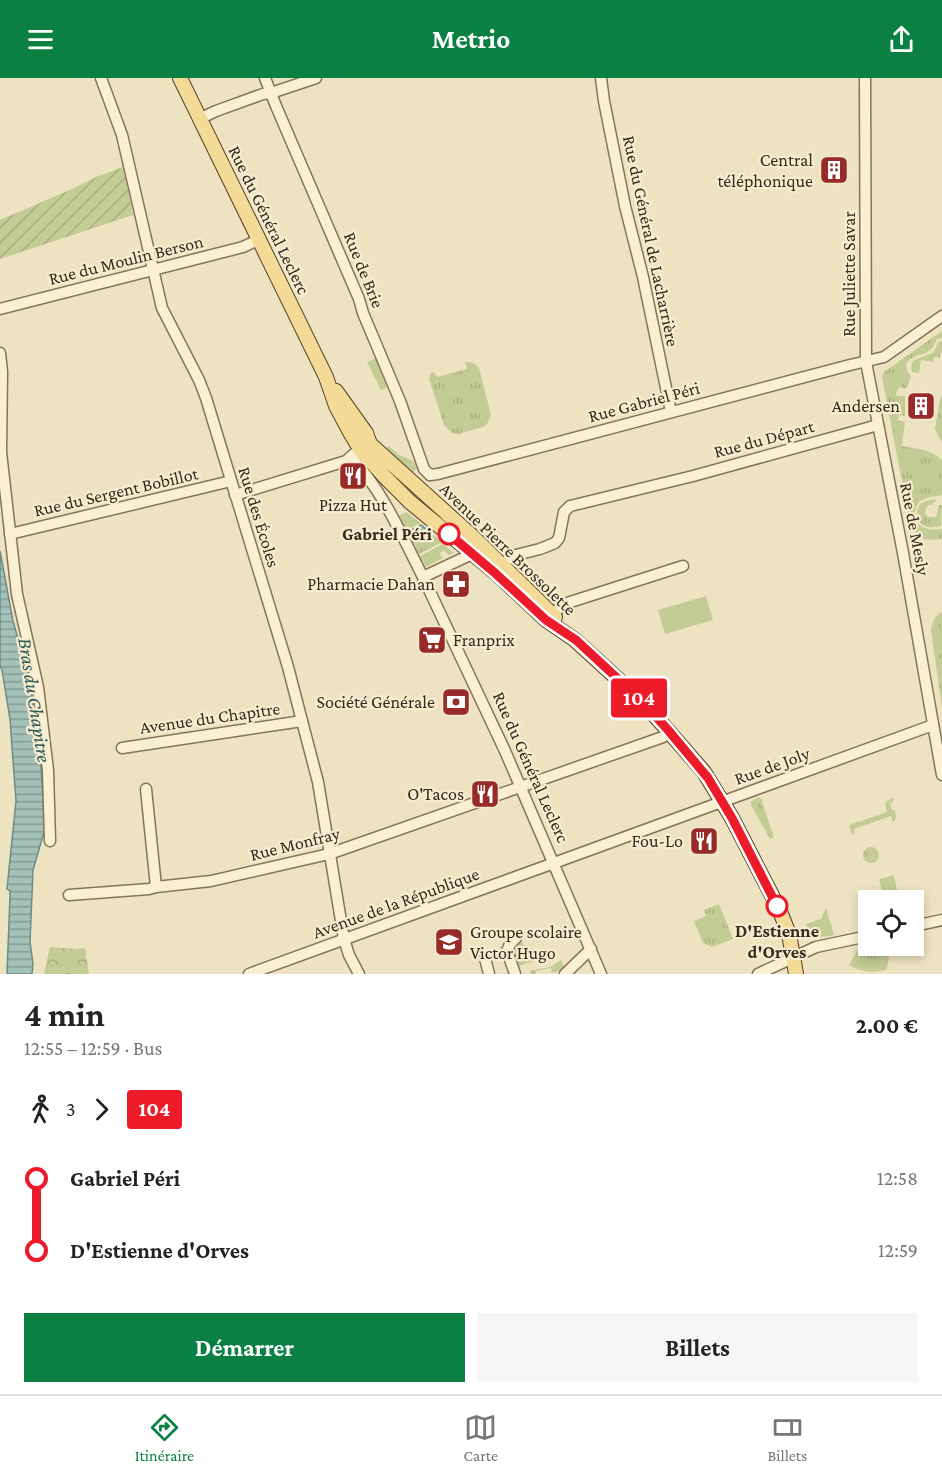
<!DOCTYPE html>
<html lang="fr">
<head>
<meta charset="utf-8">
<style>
	:root { --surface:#fff; --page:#f6f6f6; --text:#222; --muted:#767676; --line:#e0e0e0; --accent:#0b8043 }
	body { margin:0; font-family:"Crimson Pro",serif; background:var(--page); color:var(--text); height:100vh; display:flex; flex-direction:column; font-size:22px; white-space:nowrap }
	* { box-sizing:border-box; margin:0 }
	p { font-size:20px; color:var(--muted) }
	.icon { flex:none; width:33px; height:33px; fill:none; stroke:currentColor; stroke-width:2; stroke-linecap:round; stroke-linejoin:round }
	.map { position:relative; height:896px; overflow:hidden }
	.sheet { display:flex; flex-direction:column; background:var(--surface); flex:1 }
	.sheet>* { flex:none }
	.badge { padding:0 12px; border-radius:4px; font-size:21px; line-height:39px }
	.fabs { position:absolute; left:858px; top:812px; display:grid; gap:12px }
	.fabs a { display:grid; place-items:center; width:66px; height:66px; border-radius:0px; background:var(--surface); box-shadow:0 3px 9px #0003; font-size:30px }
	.map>.badge { position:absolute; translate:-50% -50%; box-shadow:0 0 0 3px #fff }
	.legs { display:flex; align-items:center; gap:9px; height:66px; padding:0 24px; font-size:20px }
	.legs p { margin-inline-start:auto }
	.headline { display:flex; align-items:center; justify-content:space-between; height:102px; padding:0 24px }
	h1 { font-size:33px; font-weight:700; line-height:45px }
	.button { display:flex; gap:12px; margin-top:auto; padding:12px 24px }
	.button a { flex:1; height:69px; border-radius:0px; background:var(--accent); color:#fff; font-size:24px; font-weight:700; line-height:69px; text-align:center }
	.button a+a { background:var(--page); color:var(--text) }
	ul { padding:0 24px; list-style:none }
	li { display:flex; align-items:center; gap:21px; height:72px; font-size:22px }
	li i { display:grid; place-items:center; width:9px; height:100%; margin:0 8px; background:currentColor }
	li i::after { content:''; width:15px; height:15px; margin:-8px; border:4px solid; border-radius:50%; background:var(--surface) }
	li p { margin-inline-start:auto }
	li:first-child i { background:linear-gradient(#0000 50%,currentColor 0) }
	li:last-child i { background:linear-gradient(currentColor 50%,#0000 0) }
	header { display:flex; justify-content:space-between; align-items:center; height:78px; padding:0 24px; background:var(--accent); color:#fff; font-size:27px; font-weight:700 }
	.dock { display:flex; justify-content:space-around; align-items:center; height:84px; border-top:2px solid var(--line); background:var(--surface); font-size:16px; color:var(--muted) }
	.dock a { display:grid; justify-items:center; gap:3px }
	.dock .on { color:var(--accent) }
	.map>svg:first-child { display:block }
	.grass { fill:url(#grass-tufts) }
	.park { fill:url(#park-crowns) }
	.garden { fill:url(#garden-furrows) }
	.pitch { fill:#c3cc94 }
	.water { fill:url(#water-rules); stroke:#6a8e87; stroke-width:1.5 }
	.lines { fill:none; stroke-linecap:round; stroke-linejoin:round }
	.minor-casing { stroke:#887358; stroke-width:13 }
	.major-casing { stroke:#55412c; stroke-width:16 }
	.minor { stroke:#f9efd3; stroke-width:10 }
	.major { stroke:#f3da96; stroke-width:14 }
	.line-1-casing { stroke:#fff; stroke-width:14 }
	.line-1 { stroke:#ed1b2a; stroke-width:9 }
	.stop-1-dot { fill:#fff; stroke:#ed1b2a; stroke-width:3 }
	.labels { text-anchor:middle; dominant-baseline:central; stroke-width:4.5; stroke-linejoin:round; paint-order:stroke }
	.poi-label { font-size:18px; fill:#372a1c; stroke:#f6eccf; text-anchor:end }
	.street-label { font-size:18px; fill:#372a1c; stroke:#f6eccf }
	.stop-label { font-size:18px; font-weight:bold; fill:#372a1c; stroke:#f6eccf; text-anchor:end }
	.water-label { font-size:20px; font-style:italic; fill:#2b5756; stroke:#f6eccf }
</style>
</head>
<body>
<header><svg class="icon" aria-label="menu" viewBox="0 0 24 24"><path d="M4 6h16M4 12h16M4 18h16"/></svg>Metrio<svg class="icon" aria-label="share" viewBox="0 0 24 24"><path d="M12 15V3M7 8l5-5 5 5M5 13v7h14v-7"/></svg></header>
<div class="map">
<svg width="942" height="896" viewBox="0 0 942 896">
	<defs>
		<pattern id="grass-tufts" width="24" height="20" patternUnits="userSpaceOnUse" patternTransform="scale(1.5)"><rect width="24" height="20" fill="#c3cc94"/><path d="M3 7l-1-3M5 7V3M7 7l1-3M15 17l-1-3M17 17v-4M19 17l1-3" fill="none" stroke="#a8af7f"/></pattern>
		<pattern id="park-crowns" width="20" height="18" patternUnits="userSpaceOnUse" patternTransform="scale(1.5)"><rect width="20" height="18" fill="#c3cc94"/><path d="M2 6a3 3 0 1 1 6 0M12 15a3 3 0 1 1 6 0" fill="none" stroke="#a8af7f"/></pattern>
		<pattern id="garden-furrows" width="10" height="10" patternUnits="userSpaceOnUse" patternTransform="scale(1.5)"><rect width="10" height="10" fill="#c3cc94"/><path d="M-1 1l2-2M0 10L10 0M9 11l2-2" fill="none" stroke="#a8af7f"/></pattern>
		<pattern id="water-rules" width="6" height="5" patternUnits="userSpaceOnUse" patternTransform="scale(1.5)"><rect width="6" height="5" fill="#a3c0b9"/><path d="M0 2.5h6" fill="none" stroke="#869c96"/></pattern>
	</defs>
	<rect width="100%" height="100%" fill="#eee3c0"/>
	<g class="grass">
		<path d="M942,253V260L937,261C935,265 933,270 929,273C921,278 896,280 911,298L906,311L899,309L896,315L897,318H905V338L899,337L898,342L905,344L902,368C917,371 931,371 942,382V417C925,420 917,419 914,438C919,452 929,452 942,451V461C923,463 918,462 910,445L882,299L884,294Z"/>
		<path d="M942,263V275H940V280L934,279L933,284L921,282L919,295L912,294L911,287L913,283L934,274L938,264Z"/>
		<path d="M376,280L388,309L381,312L367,284Z"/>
		<path d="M465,284L474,285L479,290L491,337L487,346L483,349L458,356L452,355L444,347L429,301L431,295L434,294L437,299L467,291Z"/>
		<path d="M942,319V365L935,351L940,320Z"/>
		<path d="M389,368C393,372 397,376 402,378C410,382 414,381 417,390L411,397L396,382L386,370Z"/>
		<path d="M936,421V423L931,427H929L926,430L925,435L928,439H936L939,427H942L941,448C937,448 931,450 927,449C917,446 913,432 922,425C925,423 931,422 936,421Z"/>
		<path d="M406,434L420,445L407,452L399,438Z"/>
		<path d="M432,456L442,464L419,476L414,465Z"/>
		<path d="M443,466L454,475L448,477L444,472L439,476L443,480L426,489L420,478Z"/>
		<path d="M942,534V629L931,552C932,545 935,537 942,534Z"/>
		<path d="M758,719L763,722L762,724L774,759L770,761L751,727V724Z"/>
		<path d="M893,719V724L890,725L892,732H895L896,740L893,744L891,738L854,751L855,757L852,756L849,747L887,734L885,725Z"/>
		<path d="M719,826L733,861L712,869L703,865L694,843L706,838L704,832Z"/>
		<path d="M826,830L834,857C820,860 812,861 806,846L821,841Z"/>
		<path d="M521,861L527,873L532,871L537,883L527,885L515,890C510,875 510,872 521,861Z"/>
		<path d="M868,867H891L887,891C873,896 862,894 849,887L860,868Z"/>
		<path d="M561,882L563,886V892L552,895L551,890L536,893V896H531L530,893L550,889Z"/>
	</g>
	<g class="park">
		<circle cx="871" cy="777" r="8"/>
		<path d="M50,869L77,871L85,870L89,896H44Z"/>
	</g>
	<path class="garden" d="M123,89L133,137L0,181V142L72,111L96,99Z"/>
	<g class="pitch">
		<path d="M706,518L713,542L665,556L658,532Z"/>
		<path d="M894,797L899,822H884L879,801Z"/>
	</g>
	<g class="water">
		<path d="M421,447L430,454L413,464L408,454Z"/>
		<path d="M0,473L13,543L27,592L36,645L40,674L45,751L33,792L30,864L33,886L32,896H7L10,818V813L7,811L16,723L10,641L2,592L0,588Z"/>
	</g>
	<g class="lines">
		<g class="minor-casing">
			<g id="minor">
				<path d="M101,0L122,57L162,230L199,302L206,320L288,589L302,643L318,704L344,861L349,877L359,896"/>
				<path d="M265,0L276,28L359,221L363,235L400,323L424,391L430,397"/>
				<path d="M601,0L604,23L625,128L643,199L671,334"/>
				<path d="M865,0L866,284L903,475L942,697"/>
				<path d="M199,41L216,33L263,16L271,15L316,0"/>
				<path d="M0,231L243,169L258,162"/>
				<path d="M0,275L2,294L1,374L17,516L38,609L48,692L50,763"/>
				<path d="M351,379C383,413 402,458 423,499L472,476"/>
				<path d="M430,397L438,396L850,287L884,279L942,238"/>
				<path d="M235,417L346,383L355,375"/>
				<path d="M10,456L231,403"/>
				<path d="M502,487L512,478L540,471L555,465L559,460L564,434L570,428L693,398L878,347"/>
				<path d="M423,499L505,673L601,896"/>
				<path d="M553,536L564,526L683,488"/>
				<path d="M122,670L302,643"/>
				<path d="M146,711L156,809"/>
				<path d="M69,817L149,811L156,809L211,803L329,776L663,659"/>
				<path d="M914,848L942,842"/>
				<path d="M485,880L489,896"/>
				<path d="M249,896L933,647"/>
				<path d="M515,896L507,873L510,866L516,860"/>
				<path d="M565,896L591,871"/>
				<path d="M758,896L816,869L868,858"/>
			</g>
		</g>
		<g class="major-casing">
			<g id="major">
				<path d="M180,0L326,299L336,328L351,356L360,371L385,399L410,424L496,495L546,542L575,562L643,624L704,694L732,740L779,831L789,856L796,896"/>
				<path d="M336,313L366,355L370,366L472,458L555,539"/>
			</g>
		</g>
		<use href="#minor" class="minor"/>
		<use href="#major" class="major"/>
	</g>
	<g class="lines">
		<g class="line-1-casing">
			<path id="line-1" d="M449,456L495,495L546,542L576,562L643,624L668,652L708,700L732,740L777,828"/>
		</g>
		<use href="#line-1" class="line-1"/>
	</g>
	<defs>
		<g id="building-square" transform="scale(1.5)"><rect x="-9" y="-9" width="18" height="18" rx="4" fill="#982b27" stroke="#f6eccf"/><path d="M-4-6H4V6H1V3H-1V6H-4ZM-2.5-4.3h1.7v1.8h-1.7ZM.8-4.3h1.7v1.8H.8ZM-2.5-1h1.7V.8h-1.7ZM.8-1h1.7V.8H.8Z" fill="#fff"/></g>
		<g id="restaurant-square" transform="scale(1.5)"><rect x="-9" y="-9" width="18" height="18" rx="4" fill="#982b27" stroke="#f6eccf"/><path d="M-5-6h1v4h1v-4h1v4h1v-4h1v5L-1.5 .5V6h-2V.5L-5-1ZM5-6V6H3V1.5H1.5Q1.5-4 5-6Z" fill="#fff"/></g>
		<g id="pharmacy-square" transform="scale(1.5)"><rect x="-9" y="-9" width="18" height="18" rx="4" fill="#982b27" stroke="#f6eccf"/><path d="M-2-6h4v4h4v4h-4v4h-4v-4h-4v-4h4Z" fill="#fff"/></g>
		<g id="supermarket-square" transform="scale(1.5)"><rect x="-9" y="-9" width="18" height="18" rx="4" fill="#982b27" stroke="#f6eccf"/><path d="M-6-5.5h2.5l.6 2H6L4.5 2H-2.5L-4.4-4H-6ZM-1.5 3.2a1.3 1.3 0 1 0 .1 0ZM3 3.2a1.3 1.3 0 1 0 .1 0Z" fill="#fff"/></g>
		<g id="bank-square" transform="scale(1.5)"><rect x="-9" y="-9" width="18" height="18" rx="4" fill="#982b27" stroke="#f6eccf"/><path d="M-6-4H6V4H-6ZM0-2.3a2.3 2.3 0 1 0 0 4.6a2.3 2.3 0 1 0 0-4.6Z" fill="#fff"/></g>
		<g id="school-square" transform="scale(1.5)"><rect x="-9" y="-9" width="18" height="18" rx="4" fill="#982b27" stroke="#f6eccf"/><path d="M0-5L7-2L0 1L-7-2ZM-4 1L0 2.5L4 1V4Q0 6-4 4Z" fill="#fff"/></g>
	</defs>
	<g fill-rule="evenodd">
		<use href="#building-square" x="834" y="92"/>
		<use href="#building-square" x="921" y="328"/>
		<use href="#restaurant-square" x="353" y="398"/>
		<use href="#pharmacy-square" x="456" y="506"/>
		<use href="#supermarket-square" x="432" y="562"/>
		<use href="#bank-square" x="456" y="624"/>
		<use href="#restaurant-square" x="485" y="716"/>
		<use href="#restaurant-square" x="704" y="763"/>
		<use href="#school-square" x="449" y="864"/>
	</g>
	<g class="stop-1-dot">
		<circle cx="449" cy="456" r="10"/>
		<circle cx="777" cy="828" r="10"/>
	</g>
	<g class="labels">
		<g class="poi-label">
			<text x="813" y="82">Central<tspan x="813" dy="21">téléphonique</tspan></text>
			<text x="900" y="328">Andersen</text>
			<text x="353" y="427" text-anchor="middle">Pizza Hut</text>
			<text x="435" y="506">Pharmacie Dahan</text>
			<text x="453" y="562" text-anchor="start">Franprix</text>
			<text x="435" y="624">Société Générale</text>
			<text x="464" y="716">O'Tacos</text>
			<text x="683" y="763">Fou-Lo</text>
			<text x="470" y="854" text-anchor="start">Groupe scolaire<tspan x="470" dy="21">Victor Hugo</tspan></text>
		</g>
		<g class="street-label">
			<text transform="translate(269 142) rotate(64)">Rue du Général Leclerc</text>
			<text transform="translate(651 163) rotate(78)">Rue du Général de Lacharrière</text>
			<text transform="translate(126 182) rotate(-14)">Rue du Moulin Berson</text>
			<text transform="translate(364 192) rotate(68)">Rue de Brie</text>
			<text transform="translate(849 196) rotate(-90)">Rue Juliette Savar</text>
			<text transform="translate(644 324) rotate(-15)">Rue Gabriel Péri</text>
			<text transform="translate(764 361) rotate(-15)">Rue du Départ</text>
			<text transform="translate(116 414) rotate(-13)">Rue du Sergent Bobillot</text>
			<text transform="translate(259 439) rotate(73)">Rue des Écoles</text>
			<text transform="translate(915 451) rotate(79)">Rue de Mesly</text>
			<text transform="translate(508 471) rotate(44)">Avenue Pierre Brossolette</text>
			<text transform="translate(210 640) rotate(-8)">Avenue du Chapitre</text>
			<text transform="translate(772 688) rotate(-20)">Rue de Joly</text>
			<text transform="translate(531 689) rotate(66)">Rue du Général Leclerc</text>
			<text transform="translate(295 766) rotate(-14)">Rue Monfray</text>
			<text transform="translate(396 825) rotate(-20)">Avenue de la République</text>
		</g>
		<g class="stop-label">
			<text x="432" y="456">Gabriel Péri</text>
			<text x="777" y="853" text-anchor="middle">D'Estienne<tspan x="777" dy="21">d'Orves</tspan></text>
		</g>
		<g class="water-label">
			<text transform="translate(35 622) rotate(81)">Bras du Chapitre</text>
		</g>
	</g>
</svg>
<div class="fabs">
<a><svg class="icon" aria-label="locate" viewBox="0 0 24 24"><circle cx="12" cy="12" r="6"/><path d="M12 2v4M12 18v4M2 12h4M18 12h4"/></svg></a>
</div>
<b class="badge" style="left:639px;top:620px;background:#ed1b2a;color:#fff">104</b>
</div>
<section class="sheet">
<div class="headline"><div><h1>4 min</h1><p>12:55 – 12:59 · Bus</p></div><b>2.00 €</b></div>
<div class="legs"><svg class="icon" aria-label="walk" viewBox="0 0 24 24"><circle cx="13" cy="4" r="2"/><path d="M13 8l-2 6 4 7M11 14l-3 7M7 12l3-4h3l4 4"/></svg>3<svg class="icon" aria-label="forward" viewBox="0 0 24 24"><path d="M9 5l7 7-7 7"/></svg><b class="badge" style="background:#ed1b2a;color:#fff">104</b></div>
<ul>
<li><i style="color:#ed1b2a"></i><b>Gabriel Péri</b><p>12:58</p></li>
<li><i style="color:#ed1b2a"></i><b>D'Estienne d'Orves</b><p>12:59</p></li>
</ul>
<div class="button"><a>Démarrer</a><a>Billets</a></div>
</section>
<nav class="dock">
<a class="on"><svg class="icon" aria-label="directions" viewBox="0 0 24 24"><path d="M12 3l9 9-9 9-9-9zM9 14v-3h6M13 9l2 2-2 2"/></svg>Itinéraire</a>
<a><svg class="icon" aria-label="map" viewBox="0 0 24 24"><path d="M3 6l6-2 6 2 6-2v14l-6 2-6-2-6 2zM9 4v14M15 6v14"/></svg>Carte</a>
<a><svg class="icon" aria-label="tickets" viewBox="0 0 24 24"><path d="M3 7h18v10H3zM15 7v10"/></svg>Billets</a>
</nav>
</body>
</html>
